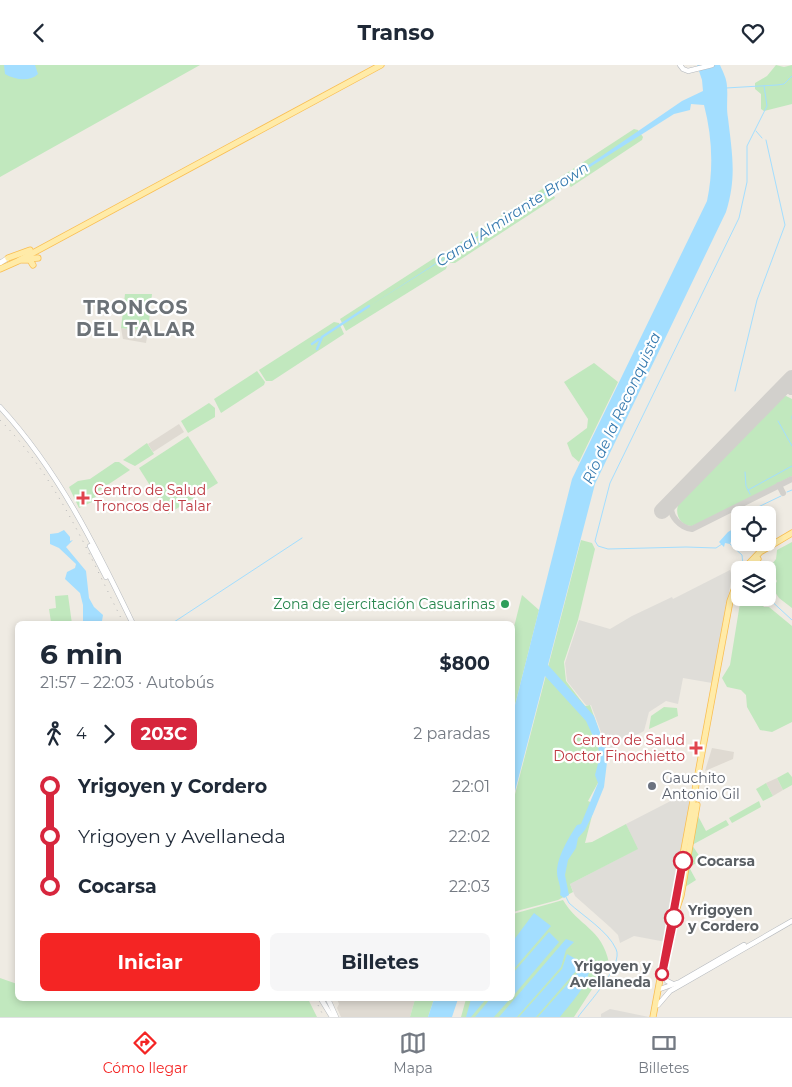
<!DOCTYPE html>
<html lang="es">
<head>
<meta charset="utf-8">
<style>
	:root { --surface:#fff; --page:#f6f6f7; --text:#1f2937; --muted:#747a83; --line:#e0e1e3; --accent:#f42524 }
	body { margin:0; font-family:Montserrat,sans-serif; background:var(--page); color:var(--text); height:100vh; display:flex; flex-direction:column; font-size:19px; white-space:nowrap }
	* { box-sizing:border-box; margin:0 }
	p { font-size:16px; color:var(--muted) }
	.icon { flex:none; width:28px; height:28px; fill:none; stroke:currentColor; stroke-width:2; stroke-linecap:round; stroke-linejoin:round }
	.map { position:relative; flex:1; overflow:hidden }
	.side { position:absolute; left:15px; top:556px; width:500px; height:380px; display:flex; flex-direction:column; background:var(--surface); border-radius:8px; box-shadow:0 2px 8px #0003 }
	.side>* { flex:none }
	.badge { padding:0 10px; border-radius:8px; font-size:18px; line-height:32px }
	.buttons { position:absolute; left:731px; top:441px; display:grid; gap:10px }
	.buttons a { display:grid; place-items:center; width:45px; height:45px; border-radius:8px; background:var(--surface); box-shadow:0 2px 8px #0003; font-size:25px }
	.map>.badge { position:absolute; translate:-50% -50%; box-shadow:0 0 0 2px #fff }
	.legs { display:flex; align-items:center; gap:8px; height:55px; padding:0 25px; font-size:16px }
	.legs p { margin-inline-start:auto }
	.summary { display:flex; align-items:center; justify-content:space-between; height:85px; padding:0 25px }
	h1 { font-size:28px; font-weight:700; line-height:38px }
	.action { display:flex; gap:10px; margin-top:auto; padding:10px 25px }
	.action a { flex:1; height:58px; border-radius:8px; background:var(--accent); color:#fff; font-size:20px; font-weight:700; line-height:58px; text-align:center }
	.action a+a { background:var(--page); color:var(--text) }
	ul { padding:0 25px; list-style:none }
	li { display:flex; align-items:center; gap:18px; height:50px; font-size:19px }
	li i { display:grid; place-items:center; width:8px; height:100%; margin:0 6px; background:currentColor }
	li i::after { content:''; width:12px; height:12px; margin:-6px; border:4px solid; border-radius:50%; background:var(--surface) }
	li p { margin-inline-start:auto }
	li:first-child i { background:linear-gradient(#0000 50%,currentColor 0) }
	li:last-child i { background:linear-gradient(currentColor 50%,#0000 0) }
	header { display:flex; justify-content:space-between; align-items:center; height:65px; padding:0 25px; background:var(--surface); font-size:22px; font-weight:700 }
	.tab-bar { display:flex; justify-content:space-around; align-items:center; height:70px; border-top:1px solid var(--line); background:var(--surface); font-size:14px; color:var(--muted) }
	.tab-bar a { display:grid; justify-items:center; gap:2px }
	.tab-bar .current { color:var(--accent) }
	.map>svg:first-child { display:block }
	.industrial { fill:#dfddd8 }
	.education { fill:#dfdad2 }
	.green { fill:#c1e8be }
	.water { fill:#a3deff }
	.lines { fill:none; stroke-linecap:round; stroke-linejoin:round }
	.stream { stroke:#a3deff; stroke-width:1 }
	.canal { stroke:#a3deff; stroke-width:2.5 }
	.taxiway { stroke:#d2d0cc; stroke-width:6 }
	.runway { stroke:#d2d0cc; stroke-width:16 }
	.secondary-casing { stroke:#b5b9be; stroke-width:5.5 }
	.primary-casing { stroke:#fabe51; stroke-width:7 }
	.secondary { stroke:#fff; stroke-width:4.5 }
	.primary { stroke:#ffeba8; stroke-width:5.5 }
	.rail { stroke:#b4b5b6; stroke-width:1; stroke-dasharray:1 6; stroke-linecap:butt }
	.line-1-casing { stroke:#fff; stroke-width:11 }
	.line-1 { stroke:#d7263d; stroke-width:8 }
	.health-dot { fill:#e0444e; stroke:#fff; stroke-width:2 }
	.leisure-dot { fill:#2e9e5b; stroke:#fff; stroke-width:2 }
	.worship-dot { fill:#6b7280; stroke:#fff; stroke-width:2 }
	.stop-1-dot { fill:#fff; stroke:#d7263d; stroke-width:2.5 }
	.labels { text-anchor:middle; dominant-baseline:central; stroke-width:4.5; stroke-linejoin:round; paint-order:stroke }
	.health-label { font-size:14px; fill:#be3a42; stroke:#fff; text-anchor:start }
	.leisure-label { font-size:14px; fill:#27864d; stroke:#fff; text-anchor:end }
	.worship-label { font-size:14px; fill:#5b616d; stroke:#fff; text-anchor:start }
	.stop-label { font-size:14px; font-weight:bold; fill:#5b6065; stroke:#fff; text-anchor:start }
	.water-label { font-size:15px; font-style:italic; fill:#367aaf; stroke:#fff }
	.district-label { font-size:19px; font-weight:bold; letter-spacing:1px; fill:#6c7277; stroke:#fff }
</style>
</head>
<body>
<header><svg class="icon" aria-label="back" viewBox="0 0 24 24"><path d="M15 5l-7 7 7 7"/></svg>Transo<svg class="icon" aria-label="heart" viewBox="0 0 24 24"><path d="M12 20l-8-8c-3-5 5-10 8-4 3-6 11-1 8 4z"/></svg></header>
<div class="map">
<svg width="792" height="952" viewBox="0 0 792 952">
	<rect width="100%" height="100%" fill="#efebe3"/>
	<g class="industrial">
		<path d="M730,505L732,511L712,618L683,613L678,639L666,636L649,647L644,666L608,686L591,640H586L567,616L565,598L579,555L610,564L632,551L672,532L673,534Z"/>
		<path d="M694,724L666,877L634,871L620,878L618,870L610,862L575,831L570,819L637,784L626,759Z"/>
		<path d="M610,944L649,952H601V949Z"/>
	</g>
	<g class="education">
		<path d="M121,263L148,266L146,278L123,274Z"/>
		<path d="M179,359L184,367L153,387L148,379Z"/>
		<path d="M712,683L734,687L733,694L705,706Z"/>
		<path d="M777,713L783,725L773,731L766,718Z"/>
		<path d="M337,934H415L410,952H341L337,943L339,939Z"/>
	</g>
	<g class="green">
		<path d="M0,0H200L0,112Z"/>
		<path d="M776,0L784,2L792,0V39L764,46L761,44V29L755,24V18L767,11Z"/>
		<path d="M634,64L638,65L643,72L642,75L571,122L568,119L553,129L555,133L455,198H450L444,188Z"/>
		<path d="M439,190H443L448,198L446,204L346,266L340,254Z"/>
		<path d="M125,229H152L148,266L121,263Z"/>
		<path d="M334,257L339,258L344,269L272,316H266L259,305Z"/>
		<path d="M594,298L618,317L579,397L572,391L567,378L587,363L588,354L564,317Z"/>
		<path d="M257,306L265,317L264,320L221,348L214,334Z"/>
		<path d="M786,331L792,334V411L697,460C682,465 672,449 680,436L782,332Z"/>
		<path d="M209,338L215,343V352L188,368L181,356Z"/>
		<path d="M188,371L218,418L168,449L139,403Z"/>
		<path d="M147,378L154,389L135,401L123,395Z"/>
		<path d="M115,397H119L130,405L100,425L92,437L79,443L69,422L78,416L90,414Z"/>
		<path d="M581,475L592,478L595,484L578,555L564,597L566,616L585,641L590,640L607,689L599,691V716L588,736L595,739L585,778L592,777L626,759L638,784L570,819L573,827L558,835L513,847V737Z"/>
		<path d="M792,477V543L779,533L773,524L777,516L769,503L776,494L777,485Z"/>
		<path d="M68,530L72,559L51,557L49,544L56,543L55,531Z"/>
		<path d="M522,530L539,545L513,648V566Z"/>
		<path d="M741,532L756,533L764,542H769L792,561V657L772,667L760,665L747,642L746,630L741,625L727,622L722,613L730,600Z"/>
		<path d="M664,642L677,643L678,651L649,664L651,651Z"/>
		<path d="M788,707L792,712V720L783,725L777,713Z"/>
		<path d="M766,718L773,731L763,736L756,724Z"/>
		<path d="M759,736L761,742L732,758L729,753Z"/>
		<path d="M698,751L706,766L726,755L729,760L692,780L702,795L689,802L696,815L685,822L696,761Z"/>
		<path d="M563,835C578,861 602,863 609,898L574,952H461L466,934H512L513,849Z"/>
		<path d="M0,913L17,919L18,934H308L317,952H0Z"/>
		<path d="M415,934H434L428,952H410Z"/>
	</g>
	<g class="water">
		<path d="M4,0H35L38,9C30,17 15,15 5,9Z"/>
		<path d="M697,0H720C723,7 727,14 727,22C728,32 726,42 728,53C732,88 737,112 726,147L595,419L548,600L594,651L608,689L604,722L593,749L585,765L578,773L576,783L568,795L565,810L569,830L564,833L560,830C562,822 557,815 557,807C557,792 569,772 577,760L581,759L598,718L595,710L600,691L598,682L586,656L545,611L513,734V648L572,414L707,136C714,103 712,71 704,40L691,39L690,45L674,49L368,242L593,97L682,36L703,26L702,15Z"/>
		<path d="M740,460V464L734,469L730,479L725,478L724,482L719,477L728,467Z"/>
		<path d="M64,465L70,472V476L73,475L66,482L86,506L89,533L94,542L103,550L102,556L97,559H83V540L80,528L65,514L67,507L75,503L76,499L59,483L50,479V469L58,468Z"/>
		<path d="M534,848L551,861L513,905V876Z"/>
		<path d="M549,867L559,877L513,931V908Z"/>
		<path d="M566,874L574,877L566,885L561,902L517,952H499Z"/>
		<path d="M567,889L583,898L536,952H519L562,904Z"/>
		<path d="M591,893C591,918 575,933 560,952H538Z"/>
		<path d="M434,934H458L452,952H428Z"/>
		<path d="M471,934H486L471,952H466Z"/>
		<path d="M490,934H510L494,952H475Z"/>
	</g>
	<g class="lines">
		<g class="stream">
			<path d="M726,23L777,20L784,19L792,11"/>
			<path d="M756,66L762,73"/>
			<path d="M479,180L483,170"/>
			<path d="M735,326L757,235L785,160L766,75"/>
			<path d="M792,351V354"/>
			<path d="M778,356L792,381"/>
			<path d="M745,407L746,421L750,429"/>
			<path d="M748,425L792,401"/>
			<path d="M787,427L792,425"/>
			<path d="M754,444L781,431"/>
			<path d="M722,479L716,483L686,482L608,484L598,481L595,476L610,418L739,153L747,117V81L767,41L764,21"/>
			<path d="M730,479L742,490L743,500"/>
			<path d="M767,532L792,555"/>
			<path d="M171,559L302,473"/>
			<path d="M566,832L569,838C583,851 608,866 616,884C624,900 588,938 578,952"/>
		</g>
		<g class="canal">
			<path d="M312,279L319,274"/>
			<path d="M317,284L322,272L369,241"/>
		</g>
		<g class="taxiway">
			<path d="M790,315L791,327"/>
			<path d="M779,327L784,324L791,327"/>
			<path d="M779,420L783,428"/>
			<path d="M682,426C679,430 674,434 672,439C668,451 681,463 692,464L792,414"/>
		</g>
		<path class="runway" d="M662,446L792,313"/>
		<g class="secondary-casing">
			<g id="secondary">
				<path d="M680,0L683,4L688,6L712,0"/>
				<path d="M0,198L8,193"/>
				<path d="M0,342C58,405 96,482 133,559"/>
				<path d="M90,481L106,512"/>
				<path d="M662,909L667,916L673,919"/>
				<path d="M660,924L680,917L744,880"/>
				<path d="M321,934L332,952"/>
				<path d="M328,934L336,952"/>
				<path d="M658,940L670,926L792,856"/>
			</g>
		</g>
		<g class="primary-casing">
			<g id="primary">
				<path d="M8,193L30,185"/>
				<path d="M27,194L38,193"/>
				<path d="M22,195H30L33,200"/>
				<path d="M0,204L18,196L381,0"/>
				<path d="M743,505L760,487L792,468"/>
				<path d="M747,505L758,494"/>
				<path d="M676,846L681,831L697,740"/>
				<path d="M653,952L730,536L740,509"/>
			</g>
		</g>
		<use href="#secondary" class="secondary"/>
		<use href="#primary" class="primary"/>
		<g class="rail">
			<path d="M0,355C57,412 88,488 124,559"/>
			<path d="M315,934L324,952"/>
		</g>
	</g>
	<g class="lines">
		<g class="line-1-casing">
			<path id="line-1" d="M674,853L662,909L683,796"/>
		</g>
		<use href="#line-1" class="line-1"/>
	</g>
	<g class="health-dot">
		<path d="M80.5 425.5h5v5h5v5h-5v5h-5v-5h-5v-5h5z"/>
		<path d="M693.5 675.5h5v5h5v5h-5v5h-5v-5h-5v-5h5z"/>
	</g>
	<circle class="leisure-dot" cx="505" cy="539" r="5"/>
	<circle class="worship-dot" cx="652" cy="721" r="5"/>
	<g class="stop-1-dot">
		<circle cx="683" cy="796" r="9"/>
		<circle cx="674" cy="853" r="9"/>
		<circle cx="662" cy="909" r="6"/>
	</g>
	<g class="labels">
		<g class="health-label">
			<text x="94" y="425">Centro de Salud<tspan x="94" dy="16">Troncos del Talar</tspan></text>
			<text x="685" y="675" text-anchor="end">Centro de Salud<tspan x="685" dy="16">Doctor Finochietto</tspan></text>
		</g>
		<g class="leisure-label">
			<text x="495" y="539">Zona de ejercitación Casuarinas</text>
		</g>
		<g class="worship-label">
			<text x="662" y="713">Gauchito<tspan x="662" dy="16">Antonio Gil</tspan></text>
		</g>
		<g class="stop-label">
			<text x="697" y="796">Cocarsa</text>
			<text x="688" y="845">Yrigoyen<tspan x="688" dy="16">y Cordero</tspan></text>
			<text x="651" y="901" text-anchor="end">Yrigoyen y<tspan x="651" dy="16">Avellaneda</tspan></text>
		</g>
		<g class="water-label">
			<text transform="translate(512 149) rotate(-33)">Canal Almirante Brown</text>
			<text transform="translate(621 343) rotate(-65)">Río de la Reconquista</text>
		</g>
		<g class="district-label">
			<text x="136" y="242">TRONCOS<tspan x="136" dy="22">DEL TALAR</tspan></text>
		</g>
	</g>
</svg>
<div class="buttons">
<a><svg class="icon" aria-label="locate" viewBox="0 0 24 24"><circle cx="12" cy="12" r="6"/><path d="M12 2v4M12 18v4M2 12h4M18 12h4"/></svg></a>
<a><svg class="icon" aria-label="layers" viewBox="0 0 24 24"><path d="M12 4l9 5-9 5-9-5zM3 14l9 5 9-5"/></svg></a>
</div>
<section class="side">
<div class="summary"><div><h1>6 min</h1><p>21:57 – 22:03 · Autobús</p></div><b>$800</b></div>
<div class="legs"><svg class="icon" aria-label="walk" viewBox="0 0 24 24"><circle cx="13" cy="4" r="2"/><path d="M13 8l-2 6 4 7M11 14l-3 7M7 12l3-4h3l4 4"/></svg>4<svg class="icon" aria-label="forward" viewBox="0 0 24 24"><path d="M9 5l7 7-7 7"/></svg><b class="badge" style="background:#d7263d;color:#fff">203C</b><p>2 paradas</p></div>
<ul>
<li><i style="color:#d7263d"></i><b>Yrigoyen y Cordero</b><p>22:01</p></li>
<li><i style="color:#d7263d"></i><span>Yrigoyen y Avellaneda</span><p>22:02</p></li>
<li><i style="color:#d7263d"></i><b>Cocarsa</b><p>22:03</p></li>
</ul>
<div class="action"><a>Iniciar</a><a>Billetes</a></div>
</section>
</div>
<nav class="tab-bar">
<a class="current"><svg class="icon" aria-label="directions" viewBox="0 0 24 24"><path d="M12 3l9 9-9 9-9-9zM9 14v-3h6M13 9l2 2-2 2"/></svg>Cómo llegar</a>
<a><svg class="icon" aria-label="map" viewBox="0 0 24 24"><path d="M3 6l6-2 6 2 6-2v14l-6 2-6-2-6 2zM9 4v14M15 6v14"/></svg>Mapa</a>
<a><svg class="icon" aria-label="tickets" viewBox="0 0 24 24"><path d="M3 7h18v10H3zM15 7v10"/></svg>Billetes</a>
</nav>
</body>
</html>
